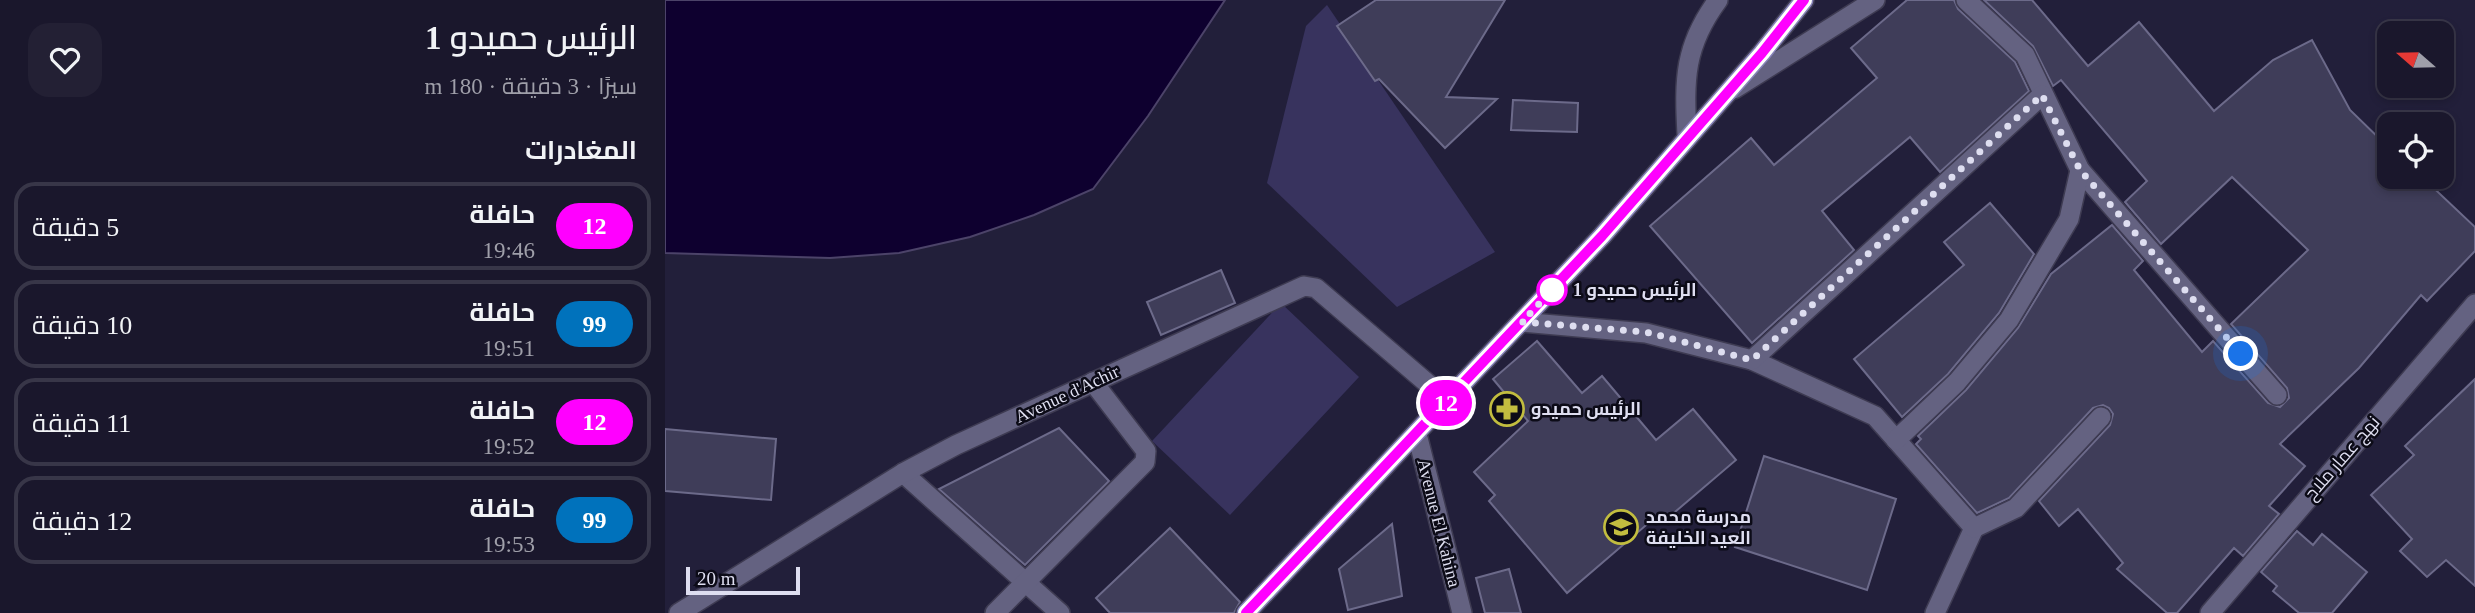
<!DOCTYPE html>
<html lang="ar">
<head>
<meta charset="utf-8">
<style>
	:root { --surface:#1a172c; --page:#232034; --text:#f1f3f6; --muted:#9f9fa9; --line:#383648 }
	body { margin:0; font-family:"Times New Roman",Cairo,serif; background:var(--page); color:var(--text); direction:rtl; height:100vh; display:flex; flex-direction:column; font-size:26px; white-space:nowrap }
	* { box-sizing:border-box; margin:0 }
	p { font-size:23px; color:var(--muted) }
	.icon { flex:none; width:38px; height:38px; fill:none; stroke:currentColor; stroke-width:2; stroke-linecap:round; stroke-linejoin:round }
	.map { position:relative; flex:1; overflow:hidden; direction:ltr }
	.details { display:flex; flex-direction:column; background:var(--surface); width:665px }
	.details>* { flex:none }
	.badge { padding:0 14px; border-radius:23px; font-size:24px; line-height:46px }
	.needle { width:46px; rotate:290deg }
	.controls { position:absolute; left:1712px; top:21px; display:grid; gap:14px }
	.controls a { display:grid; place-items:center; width:77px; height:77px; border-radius:14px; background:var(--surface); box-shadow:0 4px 10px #0003,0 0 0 2px var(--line); font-size:35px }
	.scale { position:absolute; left:21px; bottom:18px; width:114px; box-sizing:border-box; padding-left:7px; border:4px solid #dedef0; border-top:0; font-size:19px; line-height:24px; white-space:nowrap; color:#dedef0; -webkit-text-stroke:5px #0c0b17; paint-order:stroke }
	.you { position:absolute; width:35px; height:35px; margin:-18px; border:5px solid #fff; border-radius:50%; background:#1a73e8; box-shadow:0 0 0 10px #1a73e833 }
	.map>.badge { position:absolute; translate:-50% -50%; box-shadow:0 0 0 4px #fff }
	h2 { padding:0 28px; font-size:26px; line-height:63px }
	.round { display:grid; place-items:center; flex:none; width:74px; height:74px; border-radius:21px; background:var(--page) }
	.overview { display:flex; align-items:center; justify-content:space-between; height:119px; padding:0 28px }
	h1 { font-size:33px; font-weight:600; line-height:52px }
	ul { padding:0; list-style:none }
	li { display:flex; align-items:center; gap:21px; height:88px; margin:0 14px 10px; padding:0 14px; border:4px solid var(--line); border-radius:21px }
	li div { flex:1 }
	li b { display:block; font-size:26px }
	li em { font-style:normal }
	li .badge { min-width:77px; font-weight:700; text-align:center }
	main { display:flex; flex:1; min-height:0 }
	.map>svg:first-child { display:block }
	.green { fill:#38335e }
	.water { fill:#0e002f; stroke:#4c4369; stroke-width:2 }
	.building { fill:#3f3d59; stroke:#6c6a8a; stroke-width:2 }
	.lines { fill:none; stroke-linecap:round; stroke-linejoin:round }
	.minor-casing { stroke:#3e3b52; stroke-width:22 }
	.primary-casing { stroke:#3e3b52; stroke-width:22 }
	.minor { stroke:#646281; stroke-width:19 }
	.primary { stroke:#8682b9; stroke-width:19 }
	.line-casing { stroke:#fff; stroke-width:16 }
	.line { stroke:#f0f; stroke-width:10 }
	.walk { stroke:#dedef0; stroke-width:7; stroke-dasharray:0 12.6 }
	.stop-dot { fill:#fff; stroke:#f0f; stroke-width:3.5 }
	.labels { text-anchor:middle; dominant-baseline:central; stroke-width:5; stroke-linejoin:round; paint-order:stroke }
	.stop-label { font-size:18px; font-weight:bold; fill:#dedef0; stroke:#0c0b17; text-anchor:start }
	.street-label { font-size:18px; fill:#dedef0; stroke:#0c0b17 }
	.poi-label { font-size:18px; font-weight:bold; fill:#dedef0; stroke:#0c0b17; text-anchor:start }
</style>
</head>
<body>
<main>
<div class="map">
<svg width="1810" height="613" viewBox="0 0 1810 613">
	<rect width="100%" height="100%" fill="#221f3a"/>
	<g class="green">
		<path d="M662,5L830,252L732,307L602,183L641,26Z"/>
		<path d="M616,303L694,377L565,515L487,441Z"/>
	</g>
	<path class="water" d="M0,0H560L483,116L428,189L369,215L305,237L234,253L165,258L0,253Z"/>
	<g class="building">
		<path d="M711,0H840L781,97L832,99L780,148L714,79L710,81L672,26Z"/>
		<path d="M1242,0H1289L1293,9L1350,62L1364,91L1275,172L1245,137L1157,211L1189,250L1087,343L985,226L1086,138L1109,165L1212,78L1186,48Z"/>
		<path d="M1319,0H1367L1423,66L1474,22L1549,111L1608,60L1647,40L1685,110L1724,148V177H1757L1810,227V251L1762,301L1756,295L1694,368L1615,444L1640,466L1604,506L1614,514L1578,556L1569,548L1512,613H1502L1452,569L1458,563L1413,509L1394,526L1374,501L1445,425L1448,414L1444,408L1438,405L1428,408L1344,498L1312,513L1251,444L1256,439L1253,436L1301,390L1353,328L1386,274L1447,225L1478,261L1469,270L1537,352L1548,341L1603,403L1615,407L1624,398L1622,388L1566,324L1643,250L1567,177L1496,244L1460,202L1482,181L1396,80L1388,86L1368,46Z"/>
		<path d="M848,100L913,103L912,132L846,130Z"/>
		<path d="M1325,203L1369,254L1334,313L1283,374L1237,417L1189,359L1299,265L1279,242Z"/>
		<path d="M556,270L570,303L496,335L482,302Z"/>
		<path d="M872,341L917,393L937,376L991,440L1028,409L1071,460L997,523L987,520L902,593L824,501L830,495L809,472L863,421L828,379Z"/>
		<path d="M1810,379V586L1781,560L1762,577L1735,551L1747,539L1706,495L1749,455L1740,446Z"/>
		<path d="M394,428L444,481L360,565L274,489Z"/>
		<path d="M0,429L111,439L106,500L0,491Z"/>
		<path d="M1099,456L1231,499L1202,590L1070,547Z"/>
		<path d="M727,524L737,596L683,610L674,569Z"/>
		<path d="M505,528L575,602L569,613H445L431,598Z"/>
		<path d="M1632,531L1648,545L1657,534L1702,572L1667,613H1634L1608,591L1612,586L1596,572Z"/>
		<path d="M844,569L856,613H820L811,578Z"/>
	</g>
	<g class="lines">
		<g class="minor-casing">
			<g id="minor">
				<path d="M1301,0L1360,55L1415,170L1612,395"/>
				<path d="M1069,89L1210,0"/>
				<path d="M1022,135C1019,79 1019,46 1053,0"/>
				<path d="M857,322L981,333L1087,360L1210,416L1309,528L1270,613"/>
				<path d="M1087,360L1377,95"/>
				<path d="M752,434L797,613"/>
				<path d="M1231,440L1292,382L1344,320L1404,219L1415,170"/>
				<path d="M238,473L395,613"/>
				<path d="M1309,528L1351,508L1436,417"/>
				<path d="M14,613L238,473L291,445L639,286L651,288L783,401"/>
				<path d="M330,613L480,462L481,451L428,382"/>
				<path d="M1545,613L1810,304"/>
			</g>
		</g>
		<g class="primary-casing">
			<path id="primary" d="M581,613L937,236L1097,53L1139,0"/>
		</g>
		<use href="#minor" class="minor"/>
		<use href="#primary" class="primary"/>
	</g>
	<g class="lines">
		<g class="line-casing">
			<path id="line" d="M581,613L937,236L1097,53L1139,0"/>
		</g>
		<use href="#line" class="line"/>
		<path class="walk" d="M887,290L889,288L857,322L981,332L1087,360L1377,95L1415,170L1576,354"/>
	</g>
	<defs>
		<g id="pharmacy-ring" transform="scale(1.75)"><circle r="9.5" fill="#0c0b17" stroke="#c2bd3f" stroke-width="1.5"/><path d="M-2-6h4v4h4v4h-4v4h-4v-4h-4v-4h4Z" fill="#c2bd3f"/></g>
		<g id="school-ring" transform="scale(1.75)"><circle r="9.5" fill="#0c0b17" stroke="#c2bd3f" stroke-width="1.5"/><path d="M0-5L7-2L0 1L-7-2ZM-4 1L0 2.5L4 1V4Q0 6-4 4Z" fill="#c2bd3f"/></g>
	</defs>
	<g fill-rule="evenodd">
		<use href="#pharmacy-ring" x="842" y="409"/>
		<use href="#school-ring" x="956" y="527"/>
	</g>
	<circle class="stop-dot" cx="887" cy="290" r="14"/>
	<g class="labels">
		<g class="stop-label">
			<text x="908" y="290">الرئيس حميدو 1</text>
		</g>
		<g class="street-label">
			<text transform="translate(402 394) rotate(-25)">Avenue d'Achir</text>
			<text transform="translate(1677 458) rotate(-49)">نهج عمار ملاح</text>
			<text transform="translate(774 523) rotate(76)">Avenue El Kahina</text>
		</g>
		<g class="poi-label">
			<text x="866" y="409">الرئيس حميدو</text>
			<text x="981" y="517">مدرسة محمد<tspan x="981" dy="21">العيد الخليفة</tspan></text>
		</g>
	</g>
</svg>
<div class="controls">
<a><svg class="needle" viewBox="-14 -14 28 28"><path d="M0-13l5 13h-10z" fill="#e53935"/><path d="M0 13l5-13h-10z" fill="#9f9fa9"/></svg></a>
<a><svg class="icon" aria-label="locate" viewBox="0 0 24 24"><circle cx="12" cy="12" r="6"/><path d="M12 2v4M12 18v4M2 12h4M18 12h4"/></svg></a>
</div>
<div class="scale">20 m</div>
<div class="you" style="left:1576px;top:354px"></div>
<b class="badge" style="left:781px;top:403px;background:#f0f;color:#fff">12</b>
</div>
<section class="details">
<div class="overview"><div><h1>الرئيس حميدو 1</h1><p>سيرًا · 3 دقيقة · 180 m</p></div><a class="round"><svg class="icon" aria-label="heart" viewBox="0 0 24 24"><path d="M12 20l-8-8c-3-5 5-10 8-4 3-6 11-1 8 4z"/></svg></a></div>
<h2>المغادرات</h2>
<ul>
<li><span class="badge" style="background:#f0f;color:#fff">12</span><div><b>حافلة</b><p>19:46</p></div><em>5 دقيقة</em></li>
<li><span class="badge" style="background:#0072bc;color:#fff">99</span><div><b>حافلة</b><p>19:51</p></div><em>10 دقيقة</em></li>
<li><span class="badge" style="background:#f0f;color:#fff">12</span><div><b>حافلة</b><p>19:52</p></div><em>11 دقيقة</em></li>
<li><span class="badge" style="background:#0072bc;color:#fff">99</span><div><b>حافلة</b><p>19:53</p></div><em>12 دقيقة</em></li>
</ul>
</section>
</main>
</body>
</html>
